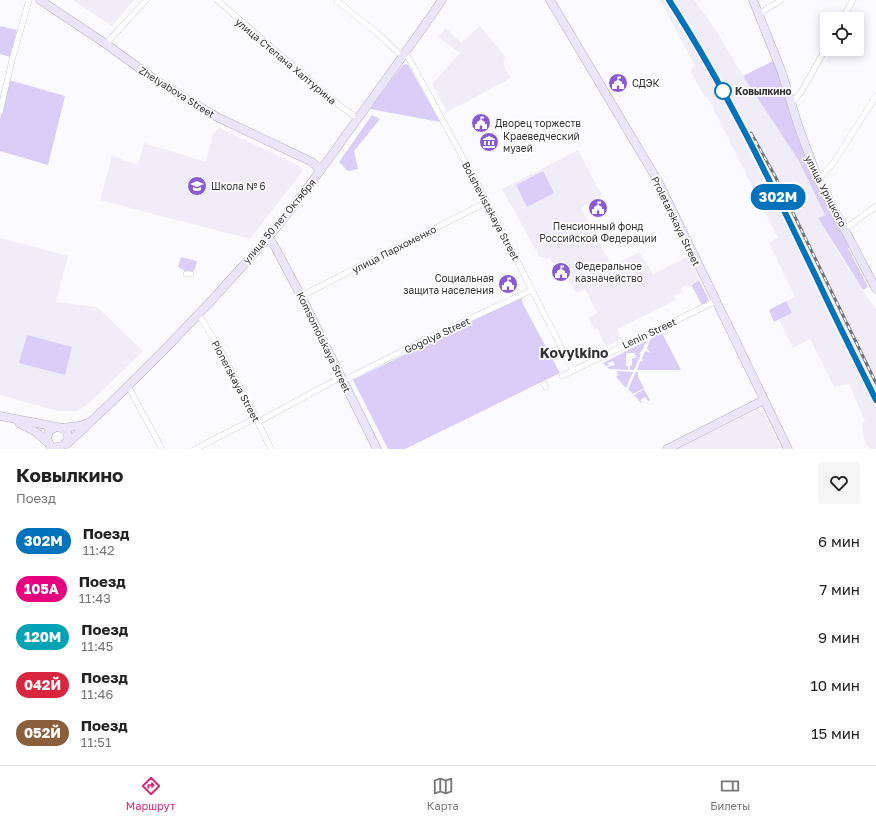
<!DOCTYPE html>
<html lang="ru">
<head>
<meta charset="utf-8">
<style>
	:root { --surface:#fff; --page:#f6f6f6; --text:#222; --muted:#767676; --line:#e0e0e0; --accent:#db2777 }
	body { margin:0; font-family:"Golos Text",sans-serif; background:var(--page); color:var(--text); height:100vh; display:flex; flex-direction:column; font-size:15px; white-space:nowrap }
	* { box-sizing:border-box; margin:0 }
	p { font-size:13px; color:var(--muted) }
	.icon { flex:none; width:22px; height:22px; fill:none; stroke:currentColor; stroke-width:2; stroke-linecap:round; stroke-linejoin:round }
	.map { position:relative; height:449px; overflow:hidden }
	.panel { display:flex; flex-direction:column; background:var(--surface); flex:1 }
	.panel>* { flex:none }
	.badge { padding:0 8px; border-radius:13px; font-size:14px; line-height:26px }
	.fabs { position:absolute; left:820px; top:12px; display:grid; gap:8px }
	.fabs a { display:grid; place-items:center; width:44px; height:44px; border-radius:4px; background:var(--surface); box-shadow:0 2px 10px #0003; font-size:20px }
	.map>.badge { position:absolute; translate:-50% -50%; box-shadow:0 0 0 2px #fff }
	.round { display:grid; place-items:center; flex:none; width:42px; height:42px; border-radius:4px; background:var(--page) }
	.head { display:flex; align-items:center; justify-content:space-between; height:68px; padding:0 16px }
	h1 { font-size:19px; font-weight:700; line-height:30px }
	ul { padding:0; list-style:none }
	li { display:flex; align-items:center; gap:12px; height:48px; padding:0 16px }
	li div { flex:1 }
	li b { display:block; font-size:15px }
	li em { font-style:normal }
	li .badge { min-width:44px; font-weight:700; text-align:center }
	.tab-bar { display:flex; justify-content:space-around; align-items:center; height:56px; border-top:1px solid var(--line); background:var(--surface); font-size:11px; color:var(--muted) }
	.tab-bar a { display:grid; justify-items:center; gap:2px }
	.tab-bar .on { color:var(--accent) }
	.map>svg:first-child { display:block }
	.built { fill:#f0edf9 }
	.green { fill:#dacdf8 }
	.lines { fill:none; stroke-linecap:round; stroke-linejoin:round }
	.street-casing { stroke:#b6b2bf; stroke-width:6 }
	.secondary-casing { stroke:#b6b2bf; stroke-width:9 }
	.street { stroke:#fff; stroke-width:5.5 }
	.secondary { stroke:#ebe5fa; stroke-width:8 }
	.rail-casing { stroke:#727075; stroke-width:3 }
	.rail { stroke:#fff; stroke-width:1.5; stroke-dasharray:4.5; stroke-linecap:butt }
	.line-casing { stroke:#fff; stroke-width:9 }
	.line { stroke:#0072bc; stroke-width:6 }
	.stop-dot { fill:#fff; stroke:#0072bc; stroke-width:2 }
	.labels { text-anchor:middle; dominant-baseline:central; stroke-width:3.5; stroke-linejoin:round; paint-order:stroke }
	.street-label { font-size:10px; fill:#343237; stroke:#fff }
	.poi-label { font-size:10px; fill:#343237; stroke:#fff; text-anchor:start }
	.stop-label { font-size:10px; font-weight:bold; fill:#343237; stroke:#fff; text-anchor:start }
	.district-label { font-size:14px; font-weight:bold; fill:#343237; stroke:#fff }
</style>
</head>
<body>
<div class="map">
<svg width="876" height="449" viewBox="0 0 876 449">
	<rect width="100%" height="100%" fill="#fbfaff"/>
	<g class="built">
		<path d="M73,0H134L112,26Z"/>
		<path d="M660,0H694L698,5L717,32L743,76L799,161L825,215L818,218L844,262L876,310V449H870L865,443L862,425L865,421L849,384L834,387L810,339L793,348L779,320L792,313L786,301L795,297L769,243L778,238L708,98L704,96L690,70L695,66Z"/>
		<path d="M480,26L506,57L503,64L511,78L447,112L432,84L460,53L438,37L446,28L461,43Z"/>
		<path d="M219,128L300,166L302,168V172L250,239L100,200L112,156L138,165L144,143L206,162L213,134Z"/>
		<path d="M578,150L602,196L581,208L612,266L639,252L653,274L689,256L699,280L694,282L692,286L688,288L687,285L681,288L682,292L674,296L676,300L617,329L621,339L606,347L597,328L594,329L588,318L597,313L585,289L576,293L568,279L572,277L563,261L554,265L550,258L547,259L539,256L502,189Z"/>
		<path d="M0,238L68,256L56,302L97,307L143,351L87,405L77,411H58L0,395Z"/>
		<path d="M756,410H761L764,413L781,449H676Z"/>
	</g>
	<g class="green">
		<path d="M0,26L17,30L10,57L0,54Z"/>
		<path d="M777,59L790,101L851,247L848,248L868,287L863,290L818,218L825,215L799,161L743,76Z"/>
		<path d="M405,64L408,65L411,70L440,122L370,109L402,66Z"/>
		<path d="M9,80L65,96L48,165L0,151V119Z"/>
		<path d="M372,115L380,119L354,151L358,169L348,171L339,162Z"/>
		<path d="M543,171L554,193L527,207L516,185Z"/>
		<path d="M181,257L197,261L195,269L190,274L178,267Z"/>
		<path d="M699,280L709,300L702,305L692,286L693,284Z"/>
		<path d="M521,297L523,304L560,373L405,449H388L353,380Z"/>
		<path d="M786,301L792,313L774,322L769,310Z"/>
		<path d="M662,333L681,370H637L640,361L642,362L643,359L642,358L645,351L651,353L647,349L650,339Z"/>
		<path d="M27,335L72,347L65,375L19,363Z"/>
		<path d="M646,341L642,351H641L639,354H641L634,370H630V366L632,365V358H636L635,353H626V366H628V370L609,369L607,367L615,365L613,361L608,363L609,365L606,366L603,363Z"/>
		<path d="M617,371L633,372L626,388L616,377L618,375Z"/>
		<path d="M636,372H638V377L644,388L633,394L628,389Z"/>
		<path d="M644,389L650,400L648,401L645,397L640,400L642,402L641,403L634,395Z"/>
	</g>
	<g class="lines">
		<g class="street-casing">
			<g id="street">
				<path d="M217,0L330,98L358,119"/>
				<path d="M336,0L377,33L403,57"/>
				<path d="M759,14L781,0"/>
				<path d="M842,19L853,0"/>
				<path d="M106,44L146,0"/>
				<path d="M406,53L487,202L573,370"/>
				<path d="M791,103L802,91L827,46"/>
				<path d="M0,112L12,60L29,0"/>
				<path d="M818,179L832,165L876,96"/>
				<path d="M845,229L876,206"/>
				<path d="M186,274H191"/>
				<path d="M301,296L487,202"/>
				<path d="M198,315L203,321L218,346L251,408L271,449"/>
				<path d="M562,376L716,301"/>
				<path d="M343,381L420,342L532,290"/>
				<path d="M544,384L546,387"/>
				<path d="M128,386L162,449"/>
				<path d="M258,422L341,377"/>
				<path d="M195,449L256,418"/>
			</g>
		</g>
		<g class="secondary-casing">
			<g id="secondary">
				<path d="M40,0L106,44L157,81L188,100L217,117L312,162L321,170"/>
				<path d="M550,0L659,183L788,449"/>
				<path d="M753,0L781,70L799,128L818,179L876,289"/>
				<path d="M268,237L275,247L301,296L377,449"/>
				<path d="M0,416L62,428C75,436 66,449 51,447L47,439L49,431L56,427"/>
				<path d="M19,423L36,432L47,442"/>
				<path d="M62,428L78,426L88,423"/>
				<path d="M67,444C139,378 207,308 271,234C301,198 329,159 356,121C385,81 414,41 442,0"/>
				<path d="M667,449L764,400"/>
			</g>
		</g>
		<use href="#street" class="street"/>
		<use href="#secondary" class="secondary"/>
		<g class="rail-casing">
			<g id="rail">
				<path d="M669,0C728,90 774,189 820,286C838,324 857,362 876,400"/>
				<path d="M751,133L775,176L876,383"/>
			</g>
		</g>
		<use href="#rail" class="rail"/>
	</g>
	<g class="lines">
		<g class="line-casing">
			<path id="line" d="M669,0C727,90 773,187 819,283C837,322 857,361 876,400"/>
		</g>
		<use href="#line" class="line"/>
	</g>
	<defs>
		<g id="civic-disc" transform="scale(1)"><circle r="9.5" fill="#895bd4" stroke="#fff"/><path d="M-.6-6.5H3V-4.5H.6V-3L4-1V1h2V6H-6V1h2V-1L-.6-3ZM-1.2 2.5V6h2.4V2.5Z" fill="#fff"/></g>
		<g id="museum-disc" transform="scale(1)"><circle r="9.5" fill="#895bd4" stroke="#fff"/><path d="M0-6L6-3V-2H-6V-3ZM-5-1h2V3h-2ZM-1-1h2V3h-2ZM3-1h2V3H3ZM-6 4H6V6H-6Z" fill="#fff"/></g>
		<g id="school-disc" transform="scale(1)"><circle r="9.5" fill="#895bd4" stroke="#fff"/><path d="M0-5L7-2L0 1L-7-2ZM-4 1L0 2.5L4 1V4Q0 6-4 4Z" fill="#fff"/></g>
	</defs>
	<g fill-rule="evenodd">
		<use href="#civic-disc" x="618" y="83"/>
		<use href="#civic-disc" x="481" y="123"/>
		<use href="#museum-disc" x="489" y="142"/>
		<use href="#school-disc" x="197" y="186"/>
		<use href="#civic-disc" x="598" y="208"/>
		<use href="#civic-disc" x="561" y="272"/>
		<use href="#civic-disc" x="508" y="284"/>
	</g>
	<circle class="stop-dot" cx="723" cy="91" r="8"/>
	<g class="labels">
		<g class="street-label">
			<text transform="translate(286 61) rotate(40)">улица Степана Халтурина</text>
			<text transform="translate(177 92) rotate(32)">Zhelyabova Street</text>
			<text transform="translate(826 191) rotate(63)">улица Урицкого</text>
			<text transform="translate(491 211) rotate(62)">Bolshevistskaya Street</text>
			<text transform="translate(279 221) rotate(-50)">улица 50 лет Октября</text>
			<text transform="translate(676 221) rotate(64)">Proletarskaya Street</text>
			<text transform="translate(394 249) rotate(-27)">улица Пархоменко</text>
			<text transform="translate(649 333) rotate(-25)">Lenin Street</text>
			<text transform="translate(437 335) rotate(-25)">Gogolya Street</text>
			<text transform="translate(324 342) rotate(64)">Komsomolskaya Street</text>
			<text transform="translate(236 381) rotate(62)">Pionerskaya Street</text>
		</g>
		<g class="poi-label">
			<text x="632" y="83">СДЭК</text>
			<text x="495" y="123">Дворец торжеств</text>
			<text x="503" y="136">Краеведческий<tspan x="503" dy="12">музей</tspan></text>
			<text x="211" y="186">Школа № 6</text>
			<text x="598" y="226" text-anchor="middle">Пенсионный фонд<tspan x="598" dy="12">Российской Федерации</tspan></text>
			<text x="575" y="266">Федеральное<tspan x="575" dy="12">казначейство</tspan></text>
			<text x="494" y="278" text-anchor="end">Социальная<tspan x="494" dy="12">защита населения</tspan></text>
		</g>
		<g class="stop-label">
			<text x="735" y="91">Ковылкино</text>
		</g>
		<g class="district-label">
			<text x="574" y="352">Kovylkino</text>
		</g>
	</g>
</svg>
<div class="fabs">
<a><svg class="icon" aria-label="locate" viewBox="0 0 24 24"><circle cx="12" cy="12" r="6"/><path d="M12 2v4M12 18v4M2 12h4M18 12h4"/></svg></a>
</div>
<b class="badge" style="left:778px;top:197px;background:#0072bc;color:#fff">302М</b>
</div>
<section class="panel">
<div class="head"><div><h1>Ковылкино</h1><p>Поезд</p></div><a class="round"><svg class="icon" aria-label="heart" viewBox="0 0 24 24"><path d="M12 20l-8-8c-3-5 5-10 8-4 3-6 11-1 8 4z"/></svg></a></div>
<ul>
<li><span class="badge" style="background:#0072bc;color:#fff">302М</span><div><b>Поезд</b><p>11:42</p></div><em>6 мин</em></li>
<li><span class="badge" style="background:#e6007e;color:#fff">105А</span><div><b>Поезд</b><p>11:43</p></div><em>7 мин</em></li>
<li><span class="badge" style="background:#00a3b4;color:#fff">120М</span><div><b>Поезд</b><p>11:45</p></div><em>9 мин</em></li>
<li><span class="badge" style="background:#d7263d;color:#fff">042Й</span><div><b>Поезд</b><p>11:46</p></div><em>10 мин</em></li>
<li><span class="badge" style="background:#8b5e3c;color:#fff">052Й</span><div><b>Поезд</b><p>11:51</p></div><em>15 мин</em></li>
</ul>
</section>
<nav class="tab-bar">
<a class="on"><svg class="icon" aria-label="directions" viewBox="0 0 24 24"><path d="M12 3l9 9-9 9-9-9zM9 14v-3h6M13 9l2 2-2 2"/></svg>Маршрут</a>
<a><svg class="icon" aria-label="map" viewBox="0 0 24 24"><path d="M3 6l6-2 6 2 6-2v14l-6 2-6-2-6 2zM9 4v14M15 6v14"/></svg>Карта</a>
<a><svg class="icon" aria-label="tickets" viewBox="0 0 24 24"><path d="M3 7h18v10H3zM15 7v10"/></svg>Билеты</a>
</nav>
</body>
</html>
